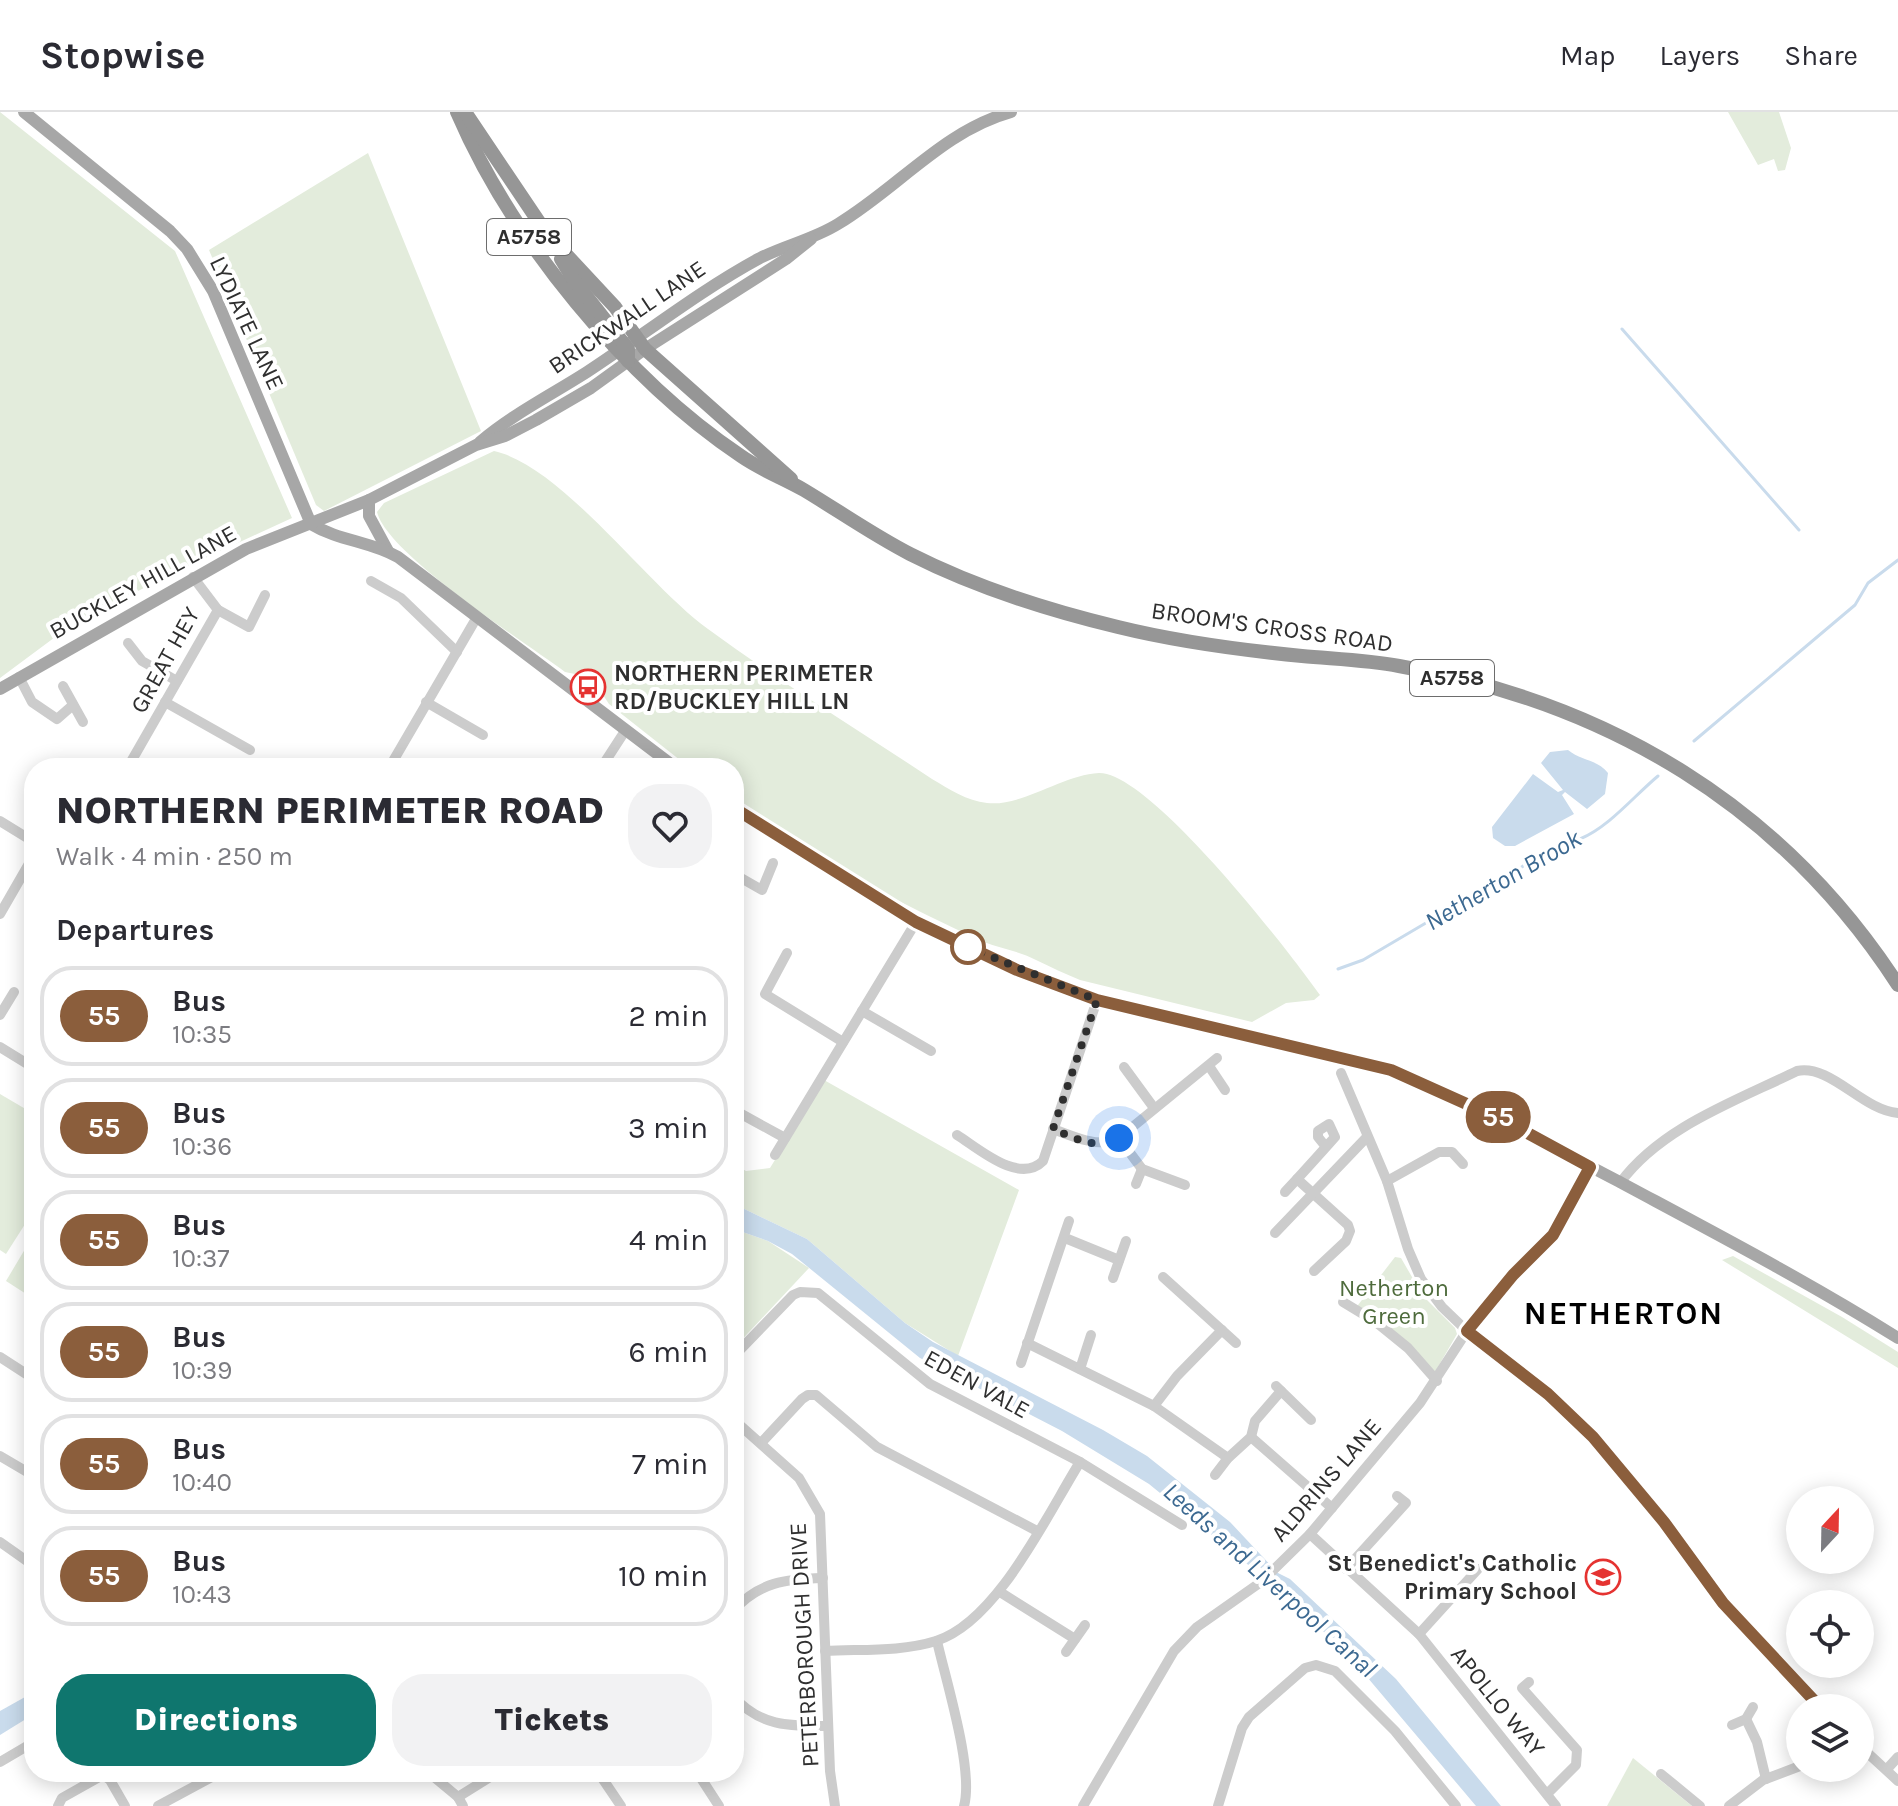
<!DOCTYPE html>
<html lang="en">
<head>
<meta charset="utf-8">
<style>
	:root { --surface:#fff; --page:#f2f2f3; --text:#2b2b33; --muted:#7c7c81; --line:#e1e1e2; --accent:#0f766e }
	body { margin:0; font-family:Karla,sans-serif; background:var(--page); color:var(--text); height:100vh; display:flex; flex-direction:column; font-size:30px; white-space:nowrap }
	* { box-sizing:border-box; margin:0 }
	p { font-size:26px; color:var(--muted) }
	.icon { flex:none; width:44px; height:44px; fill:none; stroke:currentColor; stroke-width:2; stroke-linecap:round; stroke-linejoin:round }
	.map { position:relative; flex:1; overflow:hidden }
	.side { position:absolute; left:24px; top:646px; width:720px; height:1024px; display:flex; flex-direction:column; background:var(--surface); border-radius:32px; box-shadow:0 4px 20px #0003 }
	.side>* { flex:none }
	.badge { padding:0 16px; border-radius:26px; font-size:28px; line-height:52px }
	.needle { width:52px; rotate:22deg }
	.buttons { position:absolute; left:1786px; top:1374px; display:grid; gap:16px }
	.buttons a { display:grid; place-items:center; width:88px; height:88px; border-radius:50%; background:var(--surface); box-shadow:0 4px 20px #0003; font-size:40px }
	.you { position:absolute; width:40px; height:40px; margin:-20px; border:6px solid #fff; border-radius:50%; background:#1a73e8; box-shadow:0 0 0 12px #1a73e833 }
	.map>.badge { position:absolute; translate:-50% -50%; box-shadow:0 0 0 4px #fff }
	h2 { padding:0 32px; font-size:30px; line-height:72px }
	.round { display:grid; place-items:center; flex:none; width:84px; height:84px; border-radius:32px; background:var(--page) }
	.summary { display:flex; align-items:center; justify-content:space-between; height:136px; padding:0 32px }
	h1 { font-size:38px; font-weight:800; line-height:60px }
	.button { display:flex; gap:16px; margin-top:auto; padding:16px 32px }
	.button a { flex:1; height:92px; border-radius:32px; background:var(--accent); color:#fff; font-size:32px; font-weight:800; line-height:92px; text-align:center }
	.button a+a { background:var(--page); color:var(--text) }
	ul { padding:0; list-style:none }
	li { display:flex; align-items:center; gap:24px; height:100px; margin:0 16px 12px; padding:0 16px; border:4px solid var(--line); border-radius:32px }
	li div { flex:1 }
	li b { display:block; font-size:30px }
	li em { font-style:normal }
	li .badge { min-width:88px; font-weight:700; text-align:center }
	header { display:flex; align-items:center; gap:48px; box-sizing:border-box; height:112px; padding:0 40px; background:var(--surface); border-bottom:2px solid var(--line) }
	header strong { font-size:38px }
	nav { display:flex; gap:44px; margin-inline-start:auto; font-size:28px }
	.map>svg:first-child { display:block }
	.green { fill:#e3ecdc }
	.water { fill:#c9dbec }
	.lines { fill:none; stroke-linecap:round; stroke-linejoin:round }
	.stream { stroke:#c9dbec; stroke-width:3 }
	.minor { stroke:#ccc; stroke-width:10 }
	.major { stroke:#a7a7a7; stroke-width:12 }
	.highway { stroke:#969696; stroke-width:14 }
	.line-casing { stroke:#fff; stroke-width:18 }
	.line { stroke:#8b5e3c; stroke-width:12 }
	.walk { stroke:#2f2f2f; stroke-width:8; stroke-dasharray:0 14.4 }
	.stop-dot { fill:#fff; stroke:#8b5e3c; stroke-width:4 }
	.labels { text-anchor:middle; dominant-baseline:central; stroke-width:8; stroke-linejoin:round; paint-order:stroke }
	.shield { fill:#fff; stroke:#6d6d6d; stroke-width:2 }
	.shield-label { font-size:22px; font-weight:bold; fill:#2f2f2f }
	.street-label { font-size:24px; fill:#2f2f2f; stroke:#fff }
	.poi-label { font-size:24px; font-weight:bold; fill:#2f2f2f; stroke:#fff; text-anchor:start }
	.park-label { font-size:24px; fill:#4e6b3c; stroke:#fff }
	.water-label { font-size:26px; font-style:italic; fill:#3c6991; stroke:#fff }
	.district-label { font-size:32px; font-weight:bold; letter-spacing:2px; fill:#000; stroke:#fff }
</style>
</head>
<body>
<header>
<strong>Stopwise</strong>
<nav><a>Map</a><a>Layers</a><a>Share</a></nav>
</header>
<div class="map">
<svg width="1898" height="1694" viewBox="0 0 1898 1694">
	<rect width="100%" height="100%" fill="#fff"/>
	<g class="green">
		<path d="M0,0L175,139L292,406L175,460L70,514L0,566Z"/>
		<path d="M1728,0H1779L1791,36L1785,58L1778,59L1774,47L1758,53Z"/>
		<path d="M368,41L481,319L324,399L316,393L209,138Z"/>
		<path d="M494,339C562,354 647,473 708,517C780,570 857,617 932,667C949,677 967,689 987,691C1022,695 1062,663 1099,661C1150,660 1289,839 1320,883L1314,888L1286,891L1252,910L1080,868C1065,862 1051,855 1036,848C1020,839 1001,837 984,830C897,791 811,744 734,688V656H690L609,592L595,571L580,563L565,560C526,531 387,442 377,400L384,391Z"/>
		<path d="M824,968L1019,1078L958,1244L905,1211L807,1127L734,1092V1052L746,1059L770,1056Z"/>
		<path d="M0,982L34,1002V1098L6,1142L0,1138Z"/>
		<path d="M734,1117L768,1129L809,1156L734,1236Z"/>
		<path d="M34,1122V1187L6,1169Z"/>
		<path d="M1733,1144L1842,1205L1898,1240V1256L1722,1148Z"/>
		<path d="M1395,1145L1401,1146L1423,1184L1455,1216L1457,1222L1435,1260L1355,1197Z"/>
		<path d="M1633,1646L1692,1694H1607Z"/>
	</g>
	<g class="water">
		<path d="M1568,638C1581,649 1597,647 1608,661L1605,682L1587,697L1565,680L1562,683L1574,702L1515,734H1505L1493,726L1492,715L1533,662L1558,680L1563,678L1541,651L1550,640Z"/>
		<path d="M734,1092L807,1127L905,1211L933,1230L1103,1318L1147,1344L1230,1410L1278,1461L1290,1467L1396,1567L1501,1694H1476L1362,1559L1259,1454L1252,1456L1149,1372L1062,1319L920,1246L792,1142L768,1129L734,1117Z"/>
		<path d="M34,1580V1602L0,1623V1599Z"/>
	</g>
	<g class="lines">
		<g class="stream">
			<path d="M1622,217L1799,418"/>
			<path d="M1694,629L1855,493L1868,471L1898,448"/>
			<path d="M1338,857L1363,848L1453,795L1465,793L1550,736C1560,731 1570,731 1580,727C1609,715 1634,684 1658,664"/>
		</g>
		<g class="minor">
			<path d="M371,469L401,486L457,540"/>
			<path d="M218,498L249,515L265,483"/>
			<path d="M128,531L142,549L177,569"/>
			<path d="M19,565L32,590L57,607L73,593"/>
			<path d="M63,574L83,610"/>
			<path d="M165,590L250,638"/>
			<path d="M426,590L483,623"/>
			<path d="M131,656L128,655L218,498L193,465"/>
			<path d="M389,656L477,505"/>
			<path d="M601,656L625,619"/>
			<path d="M0,709L34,730"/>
			<path d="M734,762L762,778L773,751"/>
			<path d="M0,802L34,743"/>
			<path d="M787,841L765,882L843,930"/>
			<path d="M862,899L931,939"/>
			<path d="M0,903L14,880"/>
			<path d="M0,935L34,956"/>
			<path d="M1209,954L1225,978"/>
			<path d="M1124,955L1154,996"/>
			<path d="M1341,961L1387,1069L1408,1137L1421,1167L1442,1195L1467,1219L1548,1282L1593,1325L1664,1410L1723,1491L1821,1596"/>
			<path d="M734,998L785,1026"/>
			<path d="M1053,1017C1074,1025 1092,1033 1114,1030L1217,946"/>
			<path d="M957,1023C978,1036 1019,1073 1043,1049L1097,888"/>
			<path d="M1119,1026L1142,1057L1185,1073"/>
			<path d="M775,1043L916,810"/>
			<path d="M1297,1067L1348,1113L1350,1119L1346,1129L1314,1159"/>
			<path d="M1387,1069L1439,1040H1452L1463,1052"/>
			<path d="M1620,1071C1661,1015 1736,989 1797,959C1831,952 1862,998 1898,1001"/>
			<path d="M1136,1072L1142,1057"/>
			<path d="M1285,1080C1302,1062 1318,1044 1335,1025L1329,1012L1318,1019V1025L1326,1035"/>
			<path d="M1275,1121L1367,1025"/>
			<path d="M1065,1126L1119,1148"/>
			<path d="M1163,1165L1236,1231"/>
			<path d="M1113,1166L1126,1129"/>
			<path d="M1343,1190L1376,1210L1408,1236L1437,1269"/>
			<path d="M1027,1231L1154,1294L1228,1346"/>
			<path d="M734,1244L793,1183L800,1180L818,1181L930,1272L1080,1350L1182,1413"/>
			<path d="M0,1245L34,1267"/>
			<path d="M1021,1251L1069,1109"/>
			<path d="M1080,1257L1091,1223"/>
			<path d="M1276,1274L1311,1308"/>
			<path d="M1154,1294L1177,1264L1222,1218"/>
			<path d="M734,1308L799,1366L820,1402L830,1659L835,1694"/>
			<path d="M1251,1325L1332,1396"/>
			<path d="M761,1331L802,1287L808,1283H816L877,1335L1037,1419"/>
			<path d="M0,1344L34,1364"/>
			<path d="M1215,1363L1228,1346L1251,1325L1255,1309L1281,1279"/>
			<path d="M1310,1422L1419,1522L1556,1694"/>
			<path d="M0,1430L34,1454"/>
			<path d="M1346,1457L1406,1391L1397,1384"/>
			<path d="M1000,1480L1075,1527"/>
			<path d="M734,1498C759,1470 786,1467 823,1466"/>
			<path d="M1419,1522L1478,1457"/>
			<path d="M937,1529C946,1569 974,1658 964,1694"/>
			<path d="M825,1539C861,1537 901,1540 936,1529C997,1510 1047,1403 1080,1350"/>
			<path d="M1066,1540L1085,1513"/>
			<path d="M1529,1570L1522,1576L1577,1638L1576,1653L1548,1681"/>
			<path d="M734,1585C761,1615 790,1614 827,1614"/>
			<path d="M1746,1607L1757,1630L1766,1667"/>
			<path d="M1732,1613L1746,1607L1753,1595"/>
			<path d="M1860,1634L1898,1669"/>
			<path d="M0,1650L34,1630"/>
			<path d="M1887,1657L1898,1645"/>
			<path d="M428,1660L458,1685L463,1694"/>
			<path d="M598,1660L621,1694"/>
			<path d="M697,1660L719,1694"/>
			<path d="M1661,1662L1700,1694"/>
			<path d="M458,1685L498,1660"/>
			<path d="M58,1694L62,1686L103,1663L110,1668L125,1694"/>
			<path d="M158,1694L221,1660"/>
			<path d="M1083,1694L1174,1539L1197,1515L1261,1470L1310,1422L1420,1291L1467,1219L1513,1163L1553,1123L1590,1055"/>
			<path d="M1218,1694L1242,1616L1249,1605L1305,1556L1316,1553L1335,1559L1395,1619L1456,1694"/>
			<path d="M1729,1694L1763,1668L1800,1654"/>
		</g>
		<g class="major">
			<path d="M24,0L170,119L187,137L213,179L311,412"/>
			<path d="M480,330C513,302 551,283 587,260C645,222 699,179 760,146C786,133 814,127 838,112C898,76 943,19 1011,0"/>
			<path d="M369,388V404L388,439"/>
			<path d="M311,412C339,429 370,429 398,445L676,656"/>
			<path d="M0,577L246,437L369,388L476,333L505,324L536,308L591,276L645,237L786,147L811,127"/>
			<path d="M734,695L916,810L1017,858L1097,888L1391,958C1469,989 1541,1029 1616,1068C1711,1119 1807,1169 1898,1226"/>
		</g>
		<g class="highway">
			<path d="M457,0C512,128 626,267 741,344C761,358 783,366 804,378C839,399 873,423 910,442C975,475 1047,498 1118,515C1179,530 1240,538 1302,544C1334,547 1367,548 1399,554C1608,590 1782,694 1898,873"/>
			<path d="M465,0L547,122L615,195L645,237L791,367"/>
			<path d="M561,147L573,167L628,237V249"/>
		</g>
	</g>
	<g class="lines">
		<g class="line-casing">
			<path id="line" d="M734,696L916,810L1017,858L1097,888L1391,958L1509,1011L1590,1055L1553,1123L1513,1163L1467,1219L1548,1282L1593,1325L1664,1410L1723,1491L1821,1596"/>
		</g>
		<use href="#line" class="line"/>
		<path class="walk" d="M968,835L1097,888L1053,1017C1072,1025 1100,1040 1119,1026"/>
	</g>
	<defs>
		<g id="bus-ring" transform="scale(1.8)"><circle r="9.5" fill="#fff" stroke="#e53331" stroke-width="1.5"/><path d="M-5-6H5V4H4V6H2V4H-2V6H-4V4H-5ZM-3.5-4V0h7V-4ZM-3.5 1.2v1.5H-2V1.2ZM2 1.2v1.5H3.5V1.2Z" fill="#e53331"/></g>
		<g id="school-ring" transform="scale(1.8)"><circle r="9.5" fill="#fff" stroke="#e53331" stroke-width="1.5"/><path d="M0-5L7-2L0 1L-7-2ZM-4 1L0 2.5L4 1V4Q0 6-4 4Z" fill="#e53331"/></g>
	</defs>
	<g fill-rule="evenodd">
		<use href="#bus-ring" x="588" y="575"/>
		<use href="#school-ring" x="1603" y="1465"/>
	</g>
	<circle class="stop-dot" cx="968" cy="835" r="16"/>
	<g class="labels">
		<g class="shield">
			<rect x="487" y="107" width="84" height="36" rx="6"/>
			<rect x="1410" y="548" width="84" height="36" rx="6"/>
		</g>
		<g class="shield-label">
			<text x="529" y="125">A5758</text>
			<text x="1452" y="566">A5758</text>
		</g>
		<g class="street-label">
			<text transform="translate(627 205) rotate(-34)">BRICKWALL LANE</text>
			<text transform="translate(247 211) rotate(65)">LYDIATE LANE</text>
			<text transform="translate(143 470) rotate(-29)">BUCKLEY HILL LANE</text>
			<text transform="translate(1272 515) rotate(8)">BROOM'S CROSS ROAD</text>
			<text transform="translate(165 548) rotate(-61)">GREAT HEY</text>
			<text transform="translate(977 1272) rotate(29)">EDEN VALE</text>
			<text transform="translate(1326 1368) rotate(-49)">ALDRINS LANE</text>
			<text transform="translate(804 1533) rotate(-93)">PETERBOROUGH DRIVE</text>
			<text transform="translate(1498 1589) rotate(51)">APOLLO WAY</text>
		</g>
		<g class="poi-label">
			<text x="614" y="561">NORTHERN PERIMETER<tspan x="614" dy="28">RD/BUCKLEY HILL LN</tspan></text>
			<text x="1577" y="1451" text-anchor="end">St Benedict's Catholic<tspan x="1577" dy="28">Primary School</tspan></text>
		</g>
		<g class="park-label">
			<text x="1394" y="1176">Netherton<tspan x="1394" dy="28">Green</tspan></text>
		</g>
		<g class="water-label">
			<text transform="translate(1503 768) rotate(-30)">Netherton Brook</text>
			<text transform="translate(1270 1468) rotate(42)">Leeds and Liverpool Canal</text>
		</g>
		<g class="district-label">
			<text x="1624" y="1201">NETHERTON</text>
		</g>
	</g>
</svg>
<div class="buttons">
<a><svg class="needle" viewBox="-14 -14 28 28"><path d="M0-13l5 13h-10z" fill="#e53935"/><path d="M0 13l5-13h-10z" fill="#7c7c81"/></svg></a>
<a><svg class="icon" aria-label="locate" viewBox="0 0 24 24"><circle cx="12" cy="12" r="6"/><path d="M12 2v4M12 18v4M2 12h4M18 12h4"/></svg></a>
<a><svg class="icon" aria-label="layers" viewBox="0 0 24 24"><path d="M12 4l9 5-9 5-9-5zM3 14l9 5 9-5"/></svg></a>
</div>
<div class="you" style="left:1119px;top:1026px"></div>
<b class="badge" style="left:1498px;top:1005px;background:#8b5e3c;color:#fff">55</b>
<section class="side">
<div class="summary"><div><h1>NORTHERN PERIMETER ROAD</h1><p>Walk · 4 min · 250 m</p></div><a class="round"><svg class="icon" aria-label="heart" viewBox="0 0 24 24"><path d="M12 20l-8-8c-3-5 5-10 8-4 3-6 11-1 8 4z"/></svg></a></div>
<h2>Departures</h2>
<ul>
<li><span class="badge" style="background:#8b5e3c;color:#fff">55</span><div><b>Bus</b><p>10:35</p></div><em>2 min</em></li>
<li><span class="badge" style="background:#8b5e3c;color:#fff">55</span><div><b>Bus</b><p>10:36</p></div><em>3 min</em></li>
<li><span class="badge" style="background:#8b5e3c;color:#fff">55</span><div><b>Bus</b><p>10:37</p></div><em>4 min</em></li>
<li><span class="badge" style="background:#8b5e3c;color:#fff">55</span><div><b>Bus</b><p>10:39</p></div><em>6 min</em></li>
<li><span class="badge" style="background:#8b5e3c;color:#fff">55</span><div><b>Bus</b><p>10:40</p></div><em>7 min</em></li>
<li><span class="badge" style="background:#8b5e3c;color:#fff">55</span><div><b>Bus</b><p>10:43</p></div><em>10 min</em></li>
</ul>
<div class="button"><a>Directions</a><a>Tickets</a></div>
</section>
</div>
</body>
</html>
